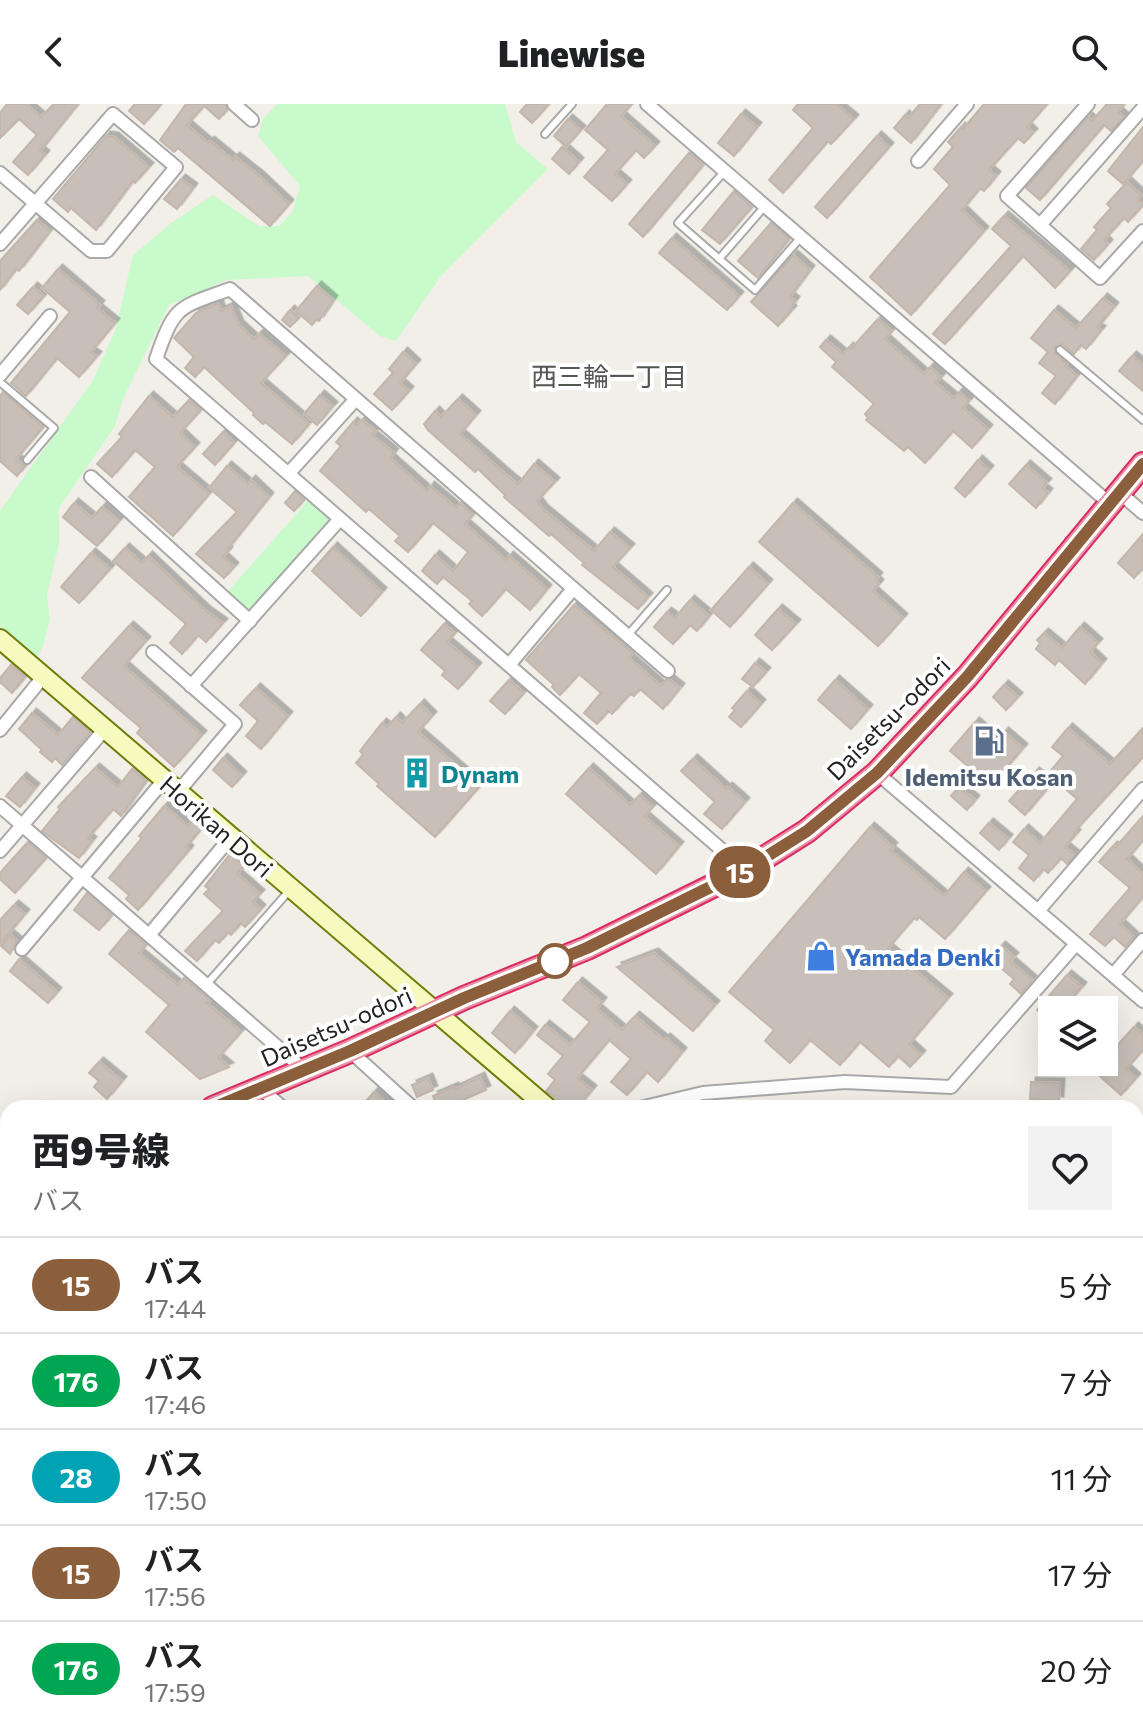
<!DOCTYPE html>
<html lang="ja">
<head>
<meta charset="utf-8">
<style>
	:root { --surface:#fff; --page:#f2f2f2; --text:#202124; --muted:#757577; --line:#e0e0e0 }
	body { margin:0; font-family:Commissioner,"Noto Sans JP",sans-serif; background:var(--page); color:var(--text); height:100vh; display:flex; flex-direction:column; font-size:30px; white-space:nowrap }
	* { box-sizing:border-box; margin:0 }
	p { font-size:26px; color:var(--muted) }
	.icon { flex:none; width:44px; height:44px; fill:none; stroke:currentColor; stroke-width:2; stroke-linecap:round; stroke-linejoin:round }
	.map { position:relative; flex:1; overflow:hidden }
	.panel { position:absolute; left:0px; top:996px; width:1144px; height:634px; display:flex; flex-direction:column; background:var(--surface); border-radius:24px 24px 0 0; box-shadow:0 8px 32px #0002 }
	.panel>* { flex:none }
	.badge { padding:0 16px; border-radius:26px; font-size:28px; line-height:52px }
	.tools { position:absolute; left:1038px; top:892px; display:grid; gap:16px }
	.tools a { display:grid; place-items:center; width:80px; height:80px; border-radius:0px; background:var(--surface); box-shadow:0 8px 32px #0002; font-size:40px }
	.map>.badge { position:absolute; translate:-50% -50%; box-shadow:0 0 0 4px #fff }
	.round { display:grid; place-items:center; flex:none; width:84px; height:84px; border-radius:0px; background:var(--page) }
	.overview { display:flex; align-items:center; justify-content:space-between; height:136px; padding:0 32px }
	h1 { font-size:38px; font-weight:800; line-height:60px }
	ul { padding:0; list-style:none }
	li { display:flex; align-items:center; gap:24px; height:96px; padding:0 32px; border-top:2px solid var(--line) }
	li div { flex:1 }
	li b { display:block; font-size:30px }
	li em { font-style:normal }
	li .badge { min-width:88px; font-weight:700; text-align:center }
	header { display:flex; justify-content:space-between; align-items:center; height:104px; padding:0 32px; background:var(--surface); font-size:36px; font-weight:800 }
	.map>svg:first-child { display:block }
	.forest { fill:#add19e }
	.park { fill:#c8facc }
	.water { fill:#aad3df }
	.building { fill:#c7bfb8; stroke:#c4b6ab; stroke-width:2; filter:url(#shadow) }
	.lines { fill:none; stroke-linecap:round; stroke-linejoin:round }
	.lane-casing { stroke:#a9a9a9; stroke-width:10 }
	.street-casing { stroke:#a9a9a9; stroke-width:16 }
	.secondary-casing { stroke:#707d05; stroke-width:22 }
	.highway-casing { stroke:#dc2a67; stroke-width:26 }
	.lane { stroke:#fff; stroke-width:6 }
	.street { stroke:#fff; stroke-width:12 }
	.secondary { stroke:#f7fabf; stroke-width:18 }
	.highway { stroke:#e892a2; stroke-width:22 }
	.line-casing { stroke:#fff; stroke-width:18 }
	.line { stroke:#8b5e3c; stroke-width:12 }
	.stop-dot { fill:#fff; stroke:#8b5e3c; stroke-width:4 }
	.labels { text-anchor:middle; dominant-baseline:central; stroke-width:8; stroke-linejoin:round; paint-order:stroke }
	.street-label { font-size:24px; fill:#222; stroke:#fff }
	.culture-label { font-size:24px; font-weight:bold; fill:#0d838f; stroke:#fff; text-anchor:start }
	.service-label { font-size:24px; font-weight:bold; fill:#4e5e75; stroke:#fff }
	.shop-label { font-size:24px; font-weight:bold; fill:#366cbe; stroke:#fff; text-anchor:start }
	.neighbourhood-label { font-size:26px; fill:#555; stroke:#fff }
</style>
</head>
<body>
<header><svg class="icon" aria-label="back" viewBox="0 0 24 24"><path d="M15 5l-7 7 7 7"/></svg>Linewise<svg class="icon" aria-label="search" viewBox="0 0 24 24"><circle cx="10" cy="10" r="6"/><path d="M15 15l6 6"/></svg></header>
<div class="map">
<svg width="1143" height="1629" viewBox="0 0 1143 1629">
	<defs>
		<filter id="shadow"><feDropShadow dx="4.5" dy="-4.5" stdDeviation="0" flood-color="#0004"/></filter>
	</defs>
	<rect width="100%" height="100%" fill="#f2efe9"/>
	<path class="forest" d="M319,1622H367L360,1629H314Z"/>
	<g class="park">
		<path d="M277,0H505L516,38L548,65L441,172L396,237L380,232L308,172L227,176L169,201L123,295L115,322L59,404V439L47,491L50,515L43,543L32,563L0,535V407L93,276L115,227L133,151L170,120L213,91L259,122H279L293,107L300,82L258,32L263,15Z"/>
		<path d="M313,391L340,415L250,517L223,493Z"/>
	</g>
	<g class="water">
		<path d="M1136,1189L1143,1190V1292L1136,1289Z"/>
		<path d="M1136,1319L1143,1321V1366H1136Z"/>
		<path d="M211,1622H252L246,1629H206Z"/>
	</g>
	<g class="building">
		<path d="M7,0H26L41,13L54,0H78L40,47L45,51L28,71L13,58L37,31L19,15L0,34V9Z"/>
		<path d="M135,0H161L144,20L129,7Z"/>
		<path d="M186,0H225L227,6L219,15L204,2L187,21L208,39L210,37L233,56L235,53L258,71L289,100L270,122L178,44L174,48L160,36Z"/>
		<path d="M527,0H549L532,19L520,8Z"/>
		<path d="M607,0H632L621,12L655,42L644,54L636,46L615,70L627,80L612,97L584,73L608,46L585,26Z"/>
		<path d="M798,0H836L854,15L831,40L828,37L783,89L769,76L813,24L793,6Z"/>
		<path d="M920,0H941L911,39L894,24L905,11L908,14Z"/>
		<path d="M984,0H1047L1027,23L1033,29L1024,39L1018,34L1016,36L989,66L996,72L984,87L980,84L962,106L984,127L911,211L870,173L950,81L934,65L953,43L948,38L961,23L963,25Z"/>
		<path d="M1107,0H1124L1118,8L1124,13L1111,27L1104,21L1040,96L1026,84L1088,13L1092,17Z"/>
		<path d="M741,10L757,23L734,52L718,39Z"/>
		<path d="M568,15L581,26L566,43L554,32Z"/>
		<path d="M1143,23V57L1123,80L1108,67Z"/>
		<path d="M106,32L114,33L149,63L135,79L133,77L96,126L71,104L68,108L53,95Z"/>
		<path d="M877,32L889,43L827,114L815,103Z"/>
		<path d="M562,43L579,58L569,70L552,55Z"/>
		<path d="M689,49L703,61L643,133L629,120Z"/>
		<path d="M181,75L193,84L177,105L164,95Z"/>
		<path d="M1127,78L1141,91L1138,95L1143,101L1128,118L1124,114L1104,136L1108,140L1094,156L1081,145L1097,126L1094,123L1111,104L1107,100Z"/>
		<path d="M734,87L752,103L720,140L702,126Z"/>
		<path d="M1004,112L1070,167L1055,184L1023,152L945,240L933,230L1011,142L992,125Z"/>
		<path d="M37,116L50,127L19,167L16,165L0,186V157Z"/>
		<path d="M771,119L789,135L758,174L738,157Z"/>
		<path d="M672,134L739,192L727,206L659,149Z"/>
		<path d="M793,151L810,166L790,193L795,197L790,204L792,206L778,222L751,198Z"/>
		<path d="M58,165L100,201L97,204L115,219L91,248L97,252L79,273L57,254L26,292L11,279L70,208L42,184Z"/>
		<path d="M317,182L333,196L319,217L317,215L312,221L296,207Z"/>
		<path d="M33,183L44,192L28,210L17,201Z"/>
		<path d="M1103,194L1114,203L1097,224L1101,226L1086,245L1081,241L1074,250L1062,240L1054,244L1056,250L1067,260L1065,262L1077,272L1055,300L1042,289L1056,272L1039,259L1048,248L1031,234L1054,206L1076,224Z"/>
		<path d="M218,199L221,207L231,202L239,221L254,235L259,230L286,252L261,279L309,320L292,340L265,318L263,320L253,311L254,309L204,263L195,273L185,264L194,253L174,234L196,209Z"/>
		<path d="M290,206L299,214L290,223L282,216Z"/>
		<path d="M878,215L892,227L885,235L924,270L930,263L941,273L936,279L954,294L959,288L969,297L963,304L988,325L972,344L953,327L925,359L908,343L904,347L866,316L868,314L865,310L874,300L832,263L836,258L820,243L826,236L843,250L849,243L851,245Z"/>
		<path d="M403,248L416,260L400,279L409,287L392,306L374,290L393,269L389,265Z"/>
		<path d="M1132,252L1143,261V287L1119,267Z"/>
		<path d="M3,288L43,323L16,355L25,362L17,372L0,357V292Z"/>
		<path d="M320,291L333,302L317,321L304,310Z"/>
		<path d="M149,292L173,313L189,296L201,306L180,329L195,343L177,363L209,390L173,432L129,393L155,363L135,346L112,373L97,360L122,333L119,330Z"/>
		<path d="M458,295L476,311L460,330L510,374L518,380L534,360L555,378L537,397L544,406L594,447L610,428L630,444L613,463L648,493L638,505L582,461L584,459L576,452L551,430L549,432L542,426L504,393L505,391L478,365L475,368L428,326L424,320L435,307L441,313Z"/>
		<path d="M362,316L376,327L372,331L394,349L390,354L427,387L430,382L456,404L460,399L473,411L465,420L506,456L509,452L547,485L530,506L506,485L482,512L469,500L472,497L443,473L437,480L422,467L435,451L453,467L468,448L433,419L408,448L395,437L400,432L369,405L366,408L320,367L341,342L336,338L353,318L357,321Z"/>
		<path d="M223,328L234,339L215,361L203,350Z"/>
		<path d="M978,356L989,366L965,393L955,384Z"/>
		<path d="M1026,361L1047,379L1042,384L1048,389L1036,404L1009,380Z"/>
		<path d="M227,362L248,380L251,376L269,393L227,446L228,447L223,453L234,463L224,474L196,450L237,408L209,384Z"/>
		<path d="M295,387L304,396L294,407L285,399Z"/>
		<path d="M74,399L92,414L102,403L119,417L97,442L63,413Z"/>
		<path d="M793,399L878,473L875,476L879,480L873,487L903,514L878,542L759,438Z"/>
		<path d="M1143,430V464L1134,474L1118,459Z"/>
		<path d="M333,443L382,488L361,512L312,467Z"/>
		<path d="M125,444L142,459L148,452L206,507L223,519L206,538L198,531L182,550L170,539L186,520L113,457Z"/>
		<path d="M91,449L110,465L79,499L61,483Z"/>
		<path d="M749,463L768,480L730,523L711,506Z"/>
		<path d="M690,496L709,512L697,527L690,521L673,540L654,523L667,508L675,514Z"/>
		<path d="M574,501L633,549L629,554L661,582L666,576H670L680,584L663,605L640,585L634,592L630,590L612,610L608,607L597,620L584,609L601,589L579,570L560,591L552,583L554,581L526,556Z"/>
		<path d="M778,505L796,520L772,546L755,531Z"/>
		<path d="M444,520L455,529L447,538L477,563L458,585L442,571L445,567L421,546Z"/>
		<path d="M129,522L146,537L124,562L202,631L174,663L137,629L141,624L82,574Z"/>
		<path d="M1080,523L1098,539L1090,548L1102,559L1085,580L1059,556L1055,561L1036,545L1040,539L1037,536L1044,529L1062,544Z"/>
		<path d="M755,559L766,568L753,583L742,575Z"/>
		<path d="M11,561L25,573L12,589L0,578V574Z"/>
		<path d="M509,576L524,589L505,610L490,597Z"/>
		<path d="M835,576L868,605L851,625L818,596Z"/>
		<path d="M1004,581L1018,593L1006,606L993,593Z"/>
		<path d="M256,584L288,612L261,645L246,632L258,617L240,601Z"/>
		<path d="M747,587L761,600L741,623L729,613L735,606L732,604Z"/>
		<path d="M420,600L432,612L418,628L480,682L435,733L377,682L379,680L356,659L363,651L360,647L382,619L387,623L396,613L402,619Z"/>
		<path d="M32,609L58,631L73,613L90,628L62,661L55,654L52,658L40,648L42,646L19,625Z"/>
		<path d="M975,618L997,637L1004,628L1023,644L991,682L950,647Z"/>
		<path d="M1068,624L1110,660L1143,624V653L1074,728L1076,730L1065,743L1075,751L1067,760L1061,754L1048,769L1043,765L1034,777L1019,764L1029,751L1013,738L1024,725L1040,739L1077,695L1048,670L1063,652L1052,643Z"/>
		<path d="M223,654L242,672L232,683L213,666Z"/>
		<path d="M693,655L726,685L728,683L745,698L722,725L704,710L715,698L681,667Z"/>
		<path d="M95,664L118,683L132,665L146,677L121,712L113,705L88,734L92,737L79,754L42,727L60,705L58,703Z"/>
		<path d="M589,664L630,701L640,691L653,703L644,712L679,742L656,770L566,690Z"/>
		<path d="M1035,668L1050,681L1025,711L1009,697Z"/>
		<path d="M22,673L35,684L20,703L6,692Z"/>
		<path d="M959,683L975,696L967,706L951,692Z"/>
		<path d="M164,702L188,722L192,717L201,725L186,743L189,746L138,806L126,795L129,791L109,774L142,734L139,732Z"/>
		<path d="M1143,712V736L1127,755L1143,770V793L1120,820L1134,833L1125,843L1114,833L1105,842L1090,830L1130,784L1099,758L1113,742L1115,744Z"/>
		<path d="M989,719L1008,735L999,746L980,729Z"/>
		<path d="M870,723L893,743L890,746L944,792L964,768L986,787L945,835L919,813L917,816L914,814L888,844L948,894L909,940L921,951L910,963L898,952L889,963L860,938L840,961L810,936L790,959L765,937L774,926L729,888Z"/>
		<path d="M28,738L46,754L15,789L0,775V769Z"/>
		<path d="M230,750L244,762L237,770L260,790L253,798L261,805L245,823L241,819L231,831L228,828L219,839L215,836L197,857L185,847L223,807L204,790L209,785L205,782Z"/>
		<path d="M87,789L112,811L99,826L74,806Z"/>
		<path d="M14,801L25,810L0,840V816Z"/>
		<path d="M129,826L146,841L139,849L178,881L184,874L210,896L207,899L241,928L218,954L229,963L200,975L146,928L169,901L109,850Z"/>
		<path d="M10,831L17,837L10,850L1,842Z"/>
		<path d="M1001,842L1014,853L1010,857L1032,876L1021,890L1010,880L1014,875L990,855Z"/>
		<path d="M654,849L715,901L693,927L617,863Z"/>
		<path d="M19,855L57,888L48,899L10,867Z"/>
		<path d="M1067,871L1082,883L1062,906H1052V916L1037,906Z"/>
		<path d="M578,878L602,898L597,905L622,926L635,912L664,936L666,934L682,948L658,978L647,968L627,991L611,978L631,955L609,936L577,974L592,986L577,1004H569L546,987L555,976L548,970L563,952L537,931L545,921L570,941L590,918L563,896Z"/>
		<path d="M510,907L533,927L515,949L492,929Z"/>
		<path d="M1134,923L1143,931V946L1126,965L1136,974L1121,991L1094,967Z"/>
		<path d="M99,958L122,977L107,995L94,983L99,977L89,969Z"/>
		<path d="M480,973L486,986L444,1004H438L433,992L454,983L455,985Z"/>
		<path d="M428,974L433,986L417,993L412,981Z"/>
		<path d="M1031,978L1060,979L1059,997L1030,995Z"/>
		<path d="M374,988L392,1004H360Z"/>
	</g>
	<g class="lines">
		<g class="lane-casing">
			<g id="lane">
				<path d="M545,30L572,0"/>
				<path d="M725,67L678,119L755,186L801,133"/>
				<path d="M719,155L765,102"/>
				<path d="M1060,246L1143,316"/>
				<path d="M0,278L54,324L27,356"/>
				<path d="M627,532L667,486"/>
				<path d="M207,880L289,787"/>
				<path d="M1136,1071L1143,1072"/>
				<path d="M3,1629L8,1621"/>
			</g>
		</g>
		<g class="street-casing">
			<g id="street">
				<path d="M234,0L252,16"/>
				<path d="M647,0L1109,399"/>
				<path d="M1088,0L1007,92L1100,174L1143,127"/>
				<path d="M918,57L967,0"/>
				<path d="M0,69L91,147H107L176,63L113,10L0,140"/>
				<path d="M1040,121L1143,4"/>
				<path d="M0,271L50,212"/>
				<path d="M289,369L355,296"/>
				<path d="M91,373L250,517"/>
				<path d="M1119,388L1143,409"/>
				<path d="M153,548L235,620L178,688"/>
				<path d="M509,561L573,485"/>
				<path d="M668,567L230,185C178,204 175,200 156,255L745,766"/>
				<path d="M191,582L340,415"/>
				<path d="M0,626L43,573"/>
				<path d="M877,669L1143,897"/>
				<path d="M0,702L303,965"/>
				<path d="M0,747L105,625"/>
				<path d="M1038,807L1143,685"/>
				<path d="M150,830L231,733"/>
				<path d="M22,845L164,676"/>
				<path d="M1113,871L1143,836"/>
				<path d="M350,947L413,1004"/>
				<path d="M260,984L283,1004"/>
				<path d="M640,1004L703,989L845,978L951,983L1076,840"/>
				<path d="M0,1365L8,1372"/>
				<path d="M0,1436L8,1429"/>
				<path d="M1136,1476H1143"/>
				<path d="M1136,1495L1143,1496"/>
				<path d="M1136,1515L1143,1516"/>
				<path d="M677,1622L682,1629"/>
				<path d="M424,1629L432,1622"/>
				<path d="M462,1629L471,1622"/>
			</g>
		</g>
		<g class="secondary-casing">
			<path id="secondary" d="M0,535L548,1004"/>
		</g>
		<g class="highway-casing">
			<g id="highway">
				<path d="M213,1004L350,947L464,894L587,844L745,766L807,727L877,669L967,573L1143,360"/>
				<path d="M0,1097L8,1093"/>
			</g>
		</g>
		<use href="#lane" class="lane"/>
		<use href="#street" class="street"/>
		<use href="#secondary" class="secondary"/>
		<use href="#highway" class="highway"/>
	</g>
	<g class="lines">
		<g class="line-casing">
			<path id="line" d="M213,1004L350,947L464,894L587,844L745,766L807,727L877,669L967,573L1143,360"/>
		</g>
		<use href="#line" class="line"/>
	</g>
	<defs>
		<g id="fuel-bare" transform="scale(2.4)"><path d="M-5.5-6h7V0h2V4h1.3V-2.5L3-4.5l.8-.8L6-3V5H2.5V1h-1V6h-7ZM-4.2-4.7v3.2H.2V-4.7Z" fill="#5c6f8a" stroke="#fff" stroke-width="2.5" paint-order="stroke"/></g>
		<g id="building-bare" transform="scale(2.4)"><path d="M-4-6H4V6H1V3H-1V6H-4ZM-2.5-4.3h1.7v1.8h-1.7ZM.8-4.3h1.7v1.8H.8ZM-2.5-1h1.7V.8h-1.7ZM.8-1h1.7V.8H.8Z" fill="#0f9aa8" stroke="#fff" stroke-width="2.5" paint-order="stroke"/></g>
		<g id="shop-bare" transform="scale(2.4)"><path d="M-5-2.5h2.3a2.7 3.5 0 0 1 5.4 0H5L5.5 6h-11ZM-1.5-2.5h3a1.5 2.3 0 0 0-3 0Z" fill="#3f7fe0" stroke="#fff" stroke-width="2.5" paint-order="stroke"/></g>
	</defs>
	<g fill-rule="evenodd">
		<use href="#fuel-bare" x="989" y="637"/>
		<use href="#building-bare" x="417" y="669"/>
		<use href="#shop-bare" x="821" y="852"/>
	</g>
	<circle class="stop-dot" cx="555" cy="857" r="16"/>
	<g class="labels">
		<g class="street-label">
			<text transform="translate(888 614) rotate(-45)">Daisetsu-odori</text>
			<text transform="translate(217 722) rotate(41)">Horikan Dori</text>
			<text transform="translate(336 922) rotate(-24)">Daisetsu-odori</text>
		</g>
		<g class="culture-label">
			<text x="441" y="669">Dynam</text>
		</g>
		<g class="service-label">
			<text x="989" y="672">Idemitsu Kosan</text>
		</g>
		<g class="shop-label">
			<text x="845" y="852">Yamada Denki</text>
		</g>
		<g class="neighbourhood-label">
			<text x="609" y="271">西三輪一丁目</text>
		</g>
	</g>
</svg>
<div class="tools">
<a><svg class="icon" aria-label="layers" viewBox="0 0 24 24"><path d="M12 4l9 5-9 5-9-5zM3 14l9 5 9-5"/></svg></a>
</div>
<b class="badge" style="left:740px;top:768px;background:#8b5e3c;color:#fff">15</b>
<section class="panel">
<div class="overview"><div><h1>西9号線</h1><p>バス</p></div><a class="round"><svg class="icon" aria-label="heart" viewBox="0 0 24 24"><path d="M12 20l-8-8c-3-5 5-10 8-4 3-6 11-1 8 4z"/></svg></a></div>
<ul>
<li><span class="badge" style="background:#8b5e3c;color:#fff">15</span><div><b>バス</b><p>17:44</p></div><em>5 分</em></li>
<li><span class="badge" style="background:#00a651;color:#fff">176</span><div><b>バス</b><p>17:46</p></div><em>7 分</em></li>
<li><span class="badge" style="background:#00a3b4;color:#fff">28</span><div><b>バス</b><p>17:50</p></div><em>11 分</em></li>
<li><span class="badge" style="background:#8b5e3c;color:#fff">15</span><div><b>バス</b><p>17:56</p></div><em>17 分</em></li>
<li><span class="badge" style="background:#00a651;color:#fff">176</span><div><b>バス</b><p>17:59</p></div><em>20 分</em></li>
</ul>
</section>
</div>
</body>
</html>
